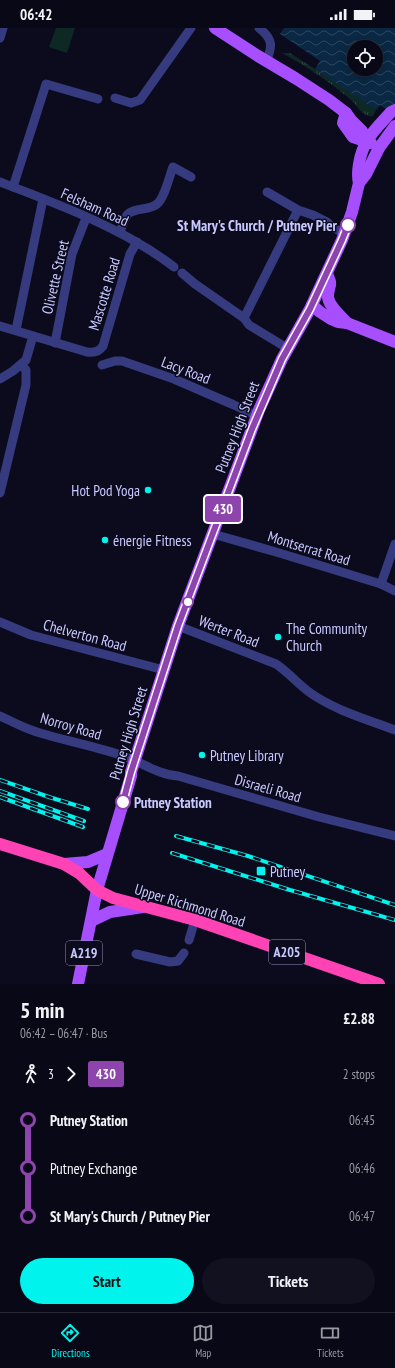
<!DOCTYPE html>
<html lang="en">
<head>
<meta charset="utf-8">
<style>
	:root { --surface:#090816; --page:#12111f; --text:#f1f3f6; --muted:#999aa1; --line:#292935; --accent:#00f3ed }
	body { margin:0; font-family:"PT Sans Narrow",sans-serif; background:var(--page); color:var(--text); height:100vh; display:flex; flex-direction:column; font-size:15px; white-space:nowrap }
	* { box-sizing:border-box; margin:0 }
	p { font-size:13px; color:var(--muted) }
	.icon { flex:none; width:22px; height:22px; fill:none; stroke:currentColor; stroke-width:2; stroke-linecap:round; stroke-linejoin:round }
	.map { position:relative; height:956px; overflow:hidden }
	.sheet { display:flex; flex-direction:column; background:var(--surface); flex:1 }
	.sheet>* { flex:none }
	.badge { padding:0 8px; border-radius:3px; font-size:14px; line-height:26px }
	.controls { position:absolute; left:347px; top:12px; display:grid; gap:8px }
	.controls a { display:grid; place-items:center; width:36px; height:36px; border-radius:50%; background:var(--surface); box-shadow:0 2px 10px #0003,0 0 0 1px var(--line); font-size:20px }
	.map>.badge { position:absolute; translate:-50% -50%; box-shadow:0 0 0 2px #fff }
	.legs { display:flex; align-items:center; gap:6px; height:44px; padding:0 20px; font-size:13px }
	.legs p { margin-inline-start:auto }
	.headline { display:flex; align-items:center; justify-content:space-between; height:68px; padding:0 20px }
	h1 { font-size:22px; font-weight:700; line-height:30px }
	.action { display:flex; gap:8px; margin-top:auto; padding:8px 20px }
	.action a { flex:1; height:46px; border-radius:24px; background:var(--accent); color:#111; font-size:16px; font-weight:700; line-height:46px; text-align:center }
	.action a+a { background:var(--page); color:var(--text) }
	ul { padding:0 20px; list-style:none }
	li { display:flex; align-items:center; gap:14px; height:48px; font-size:15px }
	li i { display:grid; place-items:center; width:6px; height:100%; margin:0 5px; background:currentColor }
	li i::after { content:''; width:10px; height:10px; margin:-5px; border:3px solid; border-radius:50%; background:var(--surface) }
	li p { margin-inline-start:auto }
	li:first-child i { background:linear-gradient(#0000 50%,currentColor 0) }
	li:last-child i { background:linear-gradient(currentColor 50%,#0000 0) }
	.status { display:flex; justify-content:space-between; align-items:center; height:28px; padding:0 20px; background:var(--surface); direction:ltr }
	.status svg { height:11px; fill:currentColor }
	.tab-bar { display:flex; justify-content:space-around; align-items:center; height:56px; border-top:1px solid var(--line); background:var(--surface); font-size:11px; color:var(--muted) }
	.tab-bar a { display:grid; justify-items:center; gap:2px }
	.tab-bar .on { color:var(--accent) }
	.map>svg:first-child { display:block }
	.grass { fill:url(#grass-tufts) }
	.garden { fill:#0e2824 }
	.water { fill:url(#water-waves); fill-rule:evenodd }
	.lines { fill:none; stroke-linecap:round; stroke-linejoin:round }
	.minor { stroke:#353b7e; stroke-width:9 }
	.major { stroke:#a74fff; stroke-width:12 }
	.highway { stroke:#ff43b5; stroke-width:12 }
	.rail-casing { stroke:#00f3ed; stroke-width:4 }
	.rail { stroke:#0c0b1e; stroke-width:2.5; stroke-dasharray:8; stroke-linecap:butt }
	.line-1-casing { stroke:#fff; stroke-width:9 }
	.line-1 { stroke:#8e44ad; stroke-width:6 }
	.stop-1-dot { fill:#fff; stroke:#8e44ad; stroke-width:2 }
	.poi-dot { fill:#00f3ed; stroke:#0c0b1e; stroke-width:1.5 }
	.labels { text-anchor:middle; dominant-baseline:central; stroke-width:3; stroke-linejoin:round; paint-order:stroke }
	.shield { fill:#0c0b1e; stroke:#9090bc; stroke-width:1 }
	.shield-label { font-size:14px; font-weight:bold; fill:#c8c9ff }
	.street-label { font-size:15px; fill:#c8c9ff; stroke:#0c0b1e }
	.stop-label { font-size:15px; font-weight:bold; fill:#c8c9ff; stroke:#0c0b1e; text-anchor:end }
	.poi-label { font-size:15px; fill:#c8c9ff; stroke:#0c0b1e; text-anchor:start }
</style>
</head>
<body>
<div class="status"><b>06:42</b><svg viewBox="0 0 49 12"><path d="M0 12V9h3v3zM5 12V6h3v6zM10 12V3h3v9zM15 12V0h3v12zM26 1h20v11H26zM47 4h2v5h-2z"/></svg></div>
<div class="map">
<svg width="395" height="956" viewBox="0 0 395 956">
	<defs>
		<pattern id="grass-tufts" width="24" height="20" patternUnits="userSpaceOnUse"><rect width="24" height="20" fill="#0e2824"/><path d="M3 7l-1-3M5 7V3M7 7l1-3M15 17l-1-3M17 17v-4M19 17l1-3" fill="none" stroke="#304645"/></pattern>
		<pattern id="water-waves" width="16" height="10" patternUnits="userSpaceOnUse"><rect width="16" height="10" fill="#0a2843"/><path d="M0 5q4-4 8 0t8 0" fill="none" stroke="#2c465f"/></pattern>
	</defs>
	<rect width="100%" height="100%" fill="#0c0b1e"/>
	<path class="grass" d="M282,25H290L348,62L376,82L373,88C363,90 357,77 350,71C330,54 304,37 282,25Z"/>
	<path class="garden" d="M56,0H75L67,25L49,19Z"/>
	<path class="water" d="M284,0H395V87L380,77L376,82L315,41L320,33L280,6ZM354,19H376V41H354Z"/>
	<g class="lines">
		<g class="minor">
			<path d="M259,0C273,11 273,18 266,34"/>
			<path d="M0,10L3,0"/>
			<path d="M115,70L131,75L140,72L191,0"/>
			<path d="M0,154C58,176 125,201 174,239"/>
			<path d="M13,159L46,56L98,71"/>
			<path d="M267,164L298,182L313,187L327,194L330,197L344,206"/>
			<path d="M120,204C122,199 124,191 127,187C134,179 149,183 157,176C165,169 169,149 173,139L191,149"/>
			<path d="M182,245L195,256L244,290L249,297L287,320"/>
			<path d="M244,290L298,182"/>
			<path d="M0,298L87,324C93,325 99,324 103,318L130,226L137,214"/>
			<path d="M16,302L43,171"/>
			<path d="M55,315L72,226L86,190"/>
			<path d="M102,337L115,333H122L174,351L234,377L257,388"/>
			<path d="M0,351L13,343L26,332L33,308"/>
			<path d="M0,465L26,357V342L21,337"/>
			<path d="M213,506L276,524L381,556L395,563"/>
			<path d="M381,556L395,516"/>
			<path d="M0,594L31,607L164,642"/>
			<path d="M178,598L276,636C288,644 297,655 309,664C334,682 366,691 395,702"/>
			<path d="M0,688C11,693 22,699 34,703C64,713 96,718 126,729C143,735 159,747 178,748L319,789L395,808"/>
			<path d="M189,912L195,892"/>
			<path d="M136,926L170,934L178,933L184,925"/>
		</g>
		<g class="major">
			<path d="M215,0L258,28L295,50L329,72L346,85L351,92L362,103L366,113"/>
			<path d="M346,85L343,95L353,109L371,115"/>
			<path d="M359,155C357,148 358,143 359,136C363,111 375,102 391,84L395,82"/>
			<path d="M327,246C333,259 329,255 328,267C327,277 341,288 347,295"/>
			<path d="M312,277L320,284L331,291L338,294L347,295L395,314"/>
			<path d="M64,836L88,834L107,826"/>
			<path d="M91,893L110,884L143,879"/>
			<path d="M78,956L97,862L131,748V744L178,598L259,382L282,331L310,281L342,212L352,184L359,155L366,146L379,120L395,98"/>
		</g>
		<path class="highway" d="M0,816L64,836L79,845L97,862L113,870L195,892L379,956"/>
		<g class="rail-casing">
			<g id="rail">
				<path d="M0,752L49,769L88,781"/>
				<path d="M0,763L84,793"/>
				<path d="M0,769L83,799"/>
				<path d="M176,808L248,828L395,877"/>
				<path d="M172,825L290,862L395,892"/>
			</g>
		</g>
		<use href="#rail" class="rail"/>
	</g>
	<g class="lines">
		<g class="line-1-casing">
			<path id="line-1" d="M123,774L131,744L178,598L252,401L282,331L310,281L342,212L348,197"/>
		</g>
		<use href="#line-1" class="line-1"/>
	</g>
	<g class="stop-1-dot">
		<circle cx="348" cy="197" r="7"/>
		<circle cx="188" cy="574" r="5"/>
		<circle cx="123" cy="774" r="7"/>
	</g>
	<g class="poi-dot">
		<circle cx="148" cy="462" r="4"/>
		<circle cx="105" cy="512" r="4"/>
		<circle cx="278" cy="609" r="4"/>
		<circle cx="202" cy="727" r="4"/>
		<rect x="256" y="838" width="10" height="10" rx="2"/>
	</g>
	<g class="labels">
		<g class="shield">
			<rect x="269" y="912" width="36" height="24" rx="3"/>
			<rect x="66" y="913" width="36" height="24" rx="3"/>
		</g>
		<g class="shield-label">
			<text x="287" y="924">A205</text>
			<text x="84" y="925">A219</text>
		</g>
		<g class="street-label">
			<text transform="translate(95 179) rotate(24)">Felsham Road</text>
			<text transform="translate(55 249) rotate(-77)">Olivette Street</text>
			<text transform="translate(104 266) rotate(-73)">Mascotte Road</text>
			<text transform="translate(186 342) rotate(21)">Lacy Road</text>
			<text transform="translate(237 399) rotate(-69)">Putney High Street</text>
			<text transform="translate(309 520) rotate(17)">Montserrat Road</text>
			<text transform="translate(229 603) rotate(21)">Werter Road</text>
			<text transform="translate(85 607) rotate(15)">Chelverton Road</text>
			<text transform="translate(71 698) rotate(16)">Norroy Road</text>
			<text transform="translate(128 705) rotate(-73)">Putney High Street</text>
			<text transform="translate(268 760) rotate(16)">Disraeli Road</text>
			<text transform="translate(190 877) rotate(17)">Upper Richmond Road</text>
		</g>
		<g class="stop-label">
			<text x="337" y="197">St Mary's Church / Putney Pier</text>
			<text x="134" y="774" text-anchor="start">Putney Station</text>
		</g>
		<g class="poi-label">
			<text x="140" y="462" text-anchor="end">Hot Pod Yoga</text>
			<text x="113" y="512">énergie Fitness</text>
			<text x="286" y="600">The Community<tspan x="286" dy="17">Church</tspan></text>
			<text x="210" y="727">Putney Library</text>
			<text x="270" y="843">Putney</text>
		</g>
	</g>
</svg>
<div class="controls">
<a><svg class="icon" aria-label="locate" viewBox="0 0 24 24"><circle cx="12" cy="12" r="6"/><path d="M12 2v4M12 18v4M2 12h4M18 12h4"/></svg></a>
</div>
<b class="badge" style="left:223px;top:481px;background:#8e44ad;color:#fff">430</b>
</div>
<section class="sheet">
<div class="headline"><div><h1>5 min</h1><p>06:42 – 06:47 · Bus</p></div><b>£2.88</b></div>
<div class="legs"><svg class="icon" aria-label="walk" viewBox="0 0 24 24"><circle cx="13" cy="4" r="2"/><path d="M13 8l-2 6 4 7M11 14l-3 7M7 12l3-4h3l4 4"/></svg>3<svg class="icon" aria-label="forward" viewBox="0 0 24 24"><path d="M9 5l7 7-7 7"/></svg><b class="badge" style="background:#8e44ad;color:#fff">430</b><p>2 stops</p></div>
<ul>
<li><i style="color:#8e44ad"></i><b>Putney Station</b><p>06:45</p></li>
<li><i style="color:#8e44ad"></i><span>Putney Exchange</span><p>06:46</p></li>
<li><i style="color:#8e44ad"></i><b>St Mary's Church / Putney Pier</b><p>06:47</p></li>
</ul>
<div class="action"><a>Start</a><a>Tickets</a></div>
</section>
<nav class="tab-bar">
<a class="on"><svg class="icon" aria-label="directions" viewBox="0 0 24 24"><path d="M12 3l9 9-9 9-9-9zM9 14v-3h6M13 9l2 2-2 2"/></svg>Directions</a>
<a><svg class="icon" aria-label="map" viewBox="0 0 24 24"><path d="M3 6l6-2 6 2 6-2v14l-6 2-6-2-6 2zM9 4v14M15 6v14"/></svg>Map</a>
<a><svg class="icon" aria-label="tickets" viewBox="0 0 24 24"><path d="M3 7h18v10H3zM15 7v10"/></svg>Tickets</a>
</nav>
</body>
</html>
